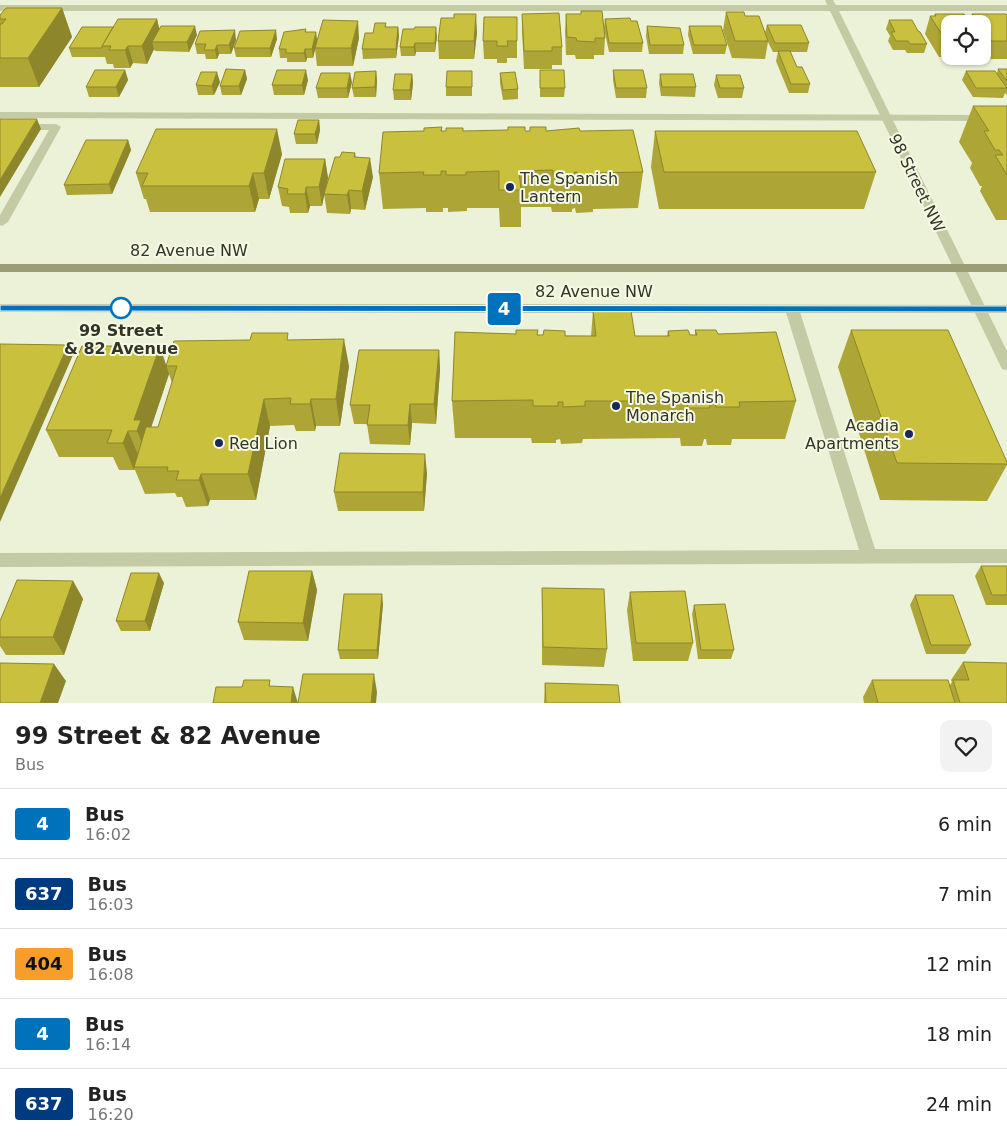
<!DOCTYPE html>
<html lang="en">
<head>
<meta charset="utf-8">
<style>
	:root { --surface:#fff; --page:#f2f2f2; --text:#222; --muted:#767676; --line:#e0e0e0 }
	body { margin:0; font-family:"DejaVu Sans",sans-serif; background:var(--page); color:var(--text); height:100vh; display:flex; flex-direction:column; font-size:19px; white-space:nowrap }
	* { box-sizing:border-box; margin:0 }
	p { font-size:16px; color:var(--muted) }
	.icon { flex:none; width:28px; height:28px; fill:none; stroke:currentColor; stroke-width:2; stroke-linecap:round; stroke-linejoin:round }
	.map { position:relative; height:703px; overflow:hidden }
	.details { display:flex; flex-direction:column; background:var(--surface); flex:1 }
	.details>* { flex:none }
	.badge { padding:0 10px; border-radius:4px; font-size:18px; line-height:32px }
	.fabs { position:absolute; left:941px; top:15px; display:grid; gap:10px }
	.fabs a { display:grid; place-items:center; width:50px; height:50px; border-radius:10px; background:var(--surface); box-shadow:0 1px 4px #0004; font-size:25px }
	.map>.badge { position:absolute; translate:-50% -50%; box-shadow:0 0 0 2px #fff }
	.round { display:grid; place-items:center; flex:none; width:52px; height:52px; border-radius:10px; background:var(--page) }
	.summary { display:flex; align-items:center; justify-content:space-between; height:85px; padding:0 15px }
	h1 { font-size:24px; font-weight:700; line-height:38px }
	ul { padding:0; list-style:none }
	li { display:flex; align-items:center; gap:15px; height:70px; padding:0 15px; border-top:1px solid var(--line) }
	li div { flex:1 }
	li b { display:block; font-size:19px }
	li em { font-style:normal }
	li .badge { min-width:55px; font-weight:700; text-align:center }
	.map>svg:first-child { display:block }
	.lines { fill:none; stroke-linecap:round; stroke-linejoin:round }
	.service { fill:#c4caa3; fill-rule:evenodd }
	.minor { fill:#c4caa3; fill-rule:evenodd }
	.secondary { fill:#9b9d75; fill-rule:evenodd }
	.wall { fill:#ada535; fill-rule:evenodd }
	.shaded-wall { fill:#8d862b }
	.building { fill:#c9c03e; stroke:#8d862b }
	.line { fill:#0072bc; stroke:#fff }
	.poi-dot { fill:#1a2957; stroke:#f4f9e4; stroke-width:2 }
	.stop-dot { fill:#fff; stroke:#0072bc; stroke-width:2.5 }
	.labels { text-anchor:middle; dominant-baseline:central; stroke-width:4; stroke-linejoin:round; paint-order:stroke }
	.poi-label { font-size:16px; fill:#343426; stroke:#f4f9e4; text-anchor:start }
	.street-label { font-size:16px; fill:#343426; stroke:#f4f9e4 }
	.stop-label { font-size:16px; font-weight:bold; fill:#343426; stroke:#f4f9e4 }
</style>
</head>
<body>
<div class="map">
<svg width="1007" height="703" viewBox="0 0 1007 703">
	<rect width="100%" height="100%" fill="#ecf2d7"/>
	<g class="lines">
		<g class="service">
			<path d="M0,112L1007,115V121L0,118Z"/>
			<path d="M0,124H56L61,127L8,222L2,226L0,225V215L49,130H0Z"/>
			<path d="M792,305L797,306L799,309L875,549H1007V563L0,567V553L859,550L785,309L787,306Z"/>
		</g>
		<path class="minor" d="M825,0H833L836,5H1007V11H839L1007,351V370L1002,369L1000,365L830,11H0V5H827Z"/>
		<g class="secondary">
			<rect x="0" y="264" width="1007" height="8"/>
			<path d="M0,304L1007,305V313L0,312Z"/>
		</g>
	</g>
	<g class="wall">
		<path d="M62,8L72,37L39,87H0V15Z"/>
		<path d="M581,11L604,27L605,19L631,21L643,43L642,52H609L604,29L605,38L604,55H594V59H576L575,55H566L565,32L566,14H581Z"/>
		<path d="M726,12L745,16L765,33L767,25L809,43L807,52H790L797,67L810,84L808,93H789L776,61L778,52H773L768,42L765,59L732,58L723,30Z"/>
		<path d="M522,14L562,47V65H552V69H524L522,31Z"/>
		<path d="M935,14L970,21L972,14L1007,15V59H985L983,57L981,63H966L962,57H939L925,34L930,16H934ZM950,24H982V56H950Z"/>
		<path d="M157,19L159,29L197,35L189,52L155,51L154,49L147,64L133,63L130,68H114L113,64H107L105,57H72L69,48L113,27Z"/>
		<path d="M889,20L918,31L927,44L924,53H907L905,50H893L888,41L890,36L886,29Z"/>
		<path d="M647,26L684,45L683,54H649L646,36Z"/>
		<path d="M689,26L727,45L725,54H693L688,35Z"/>
		<path d="M386,27H398L399,36L396,58L363,59L362,49L373,33Z"/>
		<path d="M306,29V32H316L317,41L359,38L353,66H317L315,49L313,58H307L306,62H287V58H280L279,49Z"/>
		<path d="M477,32L474,59H439L438,41Z"/>
		<path d="M437,36L435,52H416L415,56H401L400,47Z"/>
		<path d="M277,39L271,57H236L234,48Z"/>
		<path d="M236,40L231,54H219L217,59H206L205,54H197L195,44Z"/>
		<path d="M483,41H517V58H507V63H497V59H484Z"/>
		<path d="M998,69H1007V95L1005,93L1003,98L973,97L962,80L966,71L997,73Z"/>
		<path d="M125,70L128,80L119,97H89L86,87Z"/>
		<path d="M245,70L247,79L241,95H222L220,86Z"/>
		<path d="M540,70L565,88L564,97H540Z"/>
		<path d="M613,70L647,88L646,98H616L613,80Z"/>
		<path d="M376,71L377,81L376,97H354L352,88Z"/>
		<path d="M472,71V96H446V87Z"/>
		<path d="M500,73L518,89V99L503,100L500,83Z"/>
		<path d="M412,74L413,83L411,100H394L393,90Z"/>
		<path d="M660,74L696,87L695,97L661,96L659,83Z"/>
		<path d="M716,75L744,88L742,98H718L714,85Z"/>
		<path d="M308,80L304,95H274L272,85Z"/>
		<path d="M220,82L214,95H198L196,85Z"/>
		<path d="M352,82L348,98H318L316,88Z"/>
		<path d="M973,106H1007V220H996L980,191L982,186H980L970,168L972,163L959,142Z"/>
		<path d="M319,120L320,130L317,144H296L294,134Z"/>
		<path d="M442,127V131H580L643,172L638,208L593,209V212L576,213L575,208L572,209V212H552L551,207H521V227H500L499,208H467V211L448,212V208H443V212H426V208L383,209L379,173L424,131Z"/>
		<path d="M655,131L876,172L864,209H659L651,167Z"/>
		<path d="M128,140L131,150L112,194L67,195L64,185Z"/>
		<path d="M355,153L356,157L373,177L365,210L351,209L350,214L327,213L324,194L322,206H310L308,213H290L289,207L282,206L278,187L325,159L328,178L324,194L340,157Z"/>
		<path d="M282,154L269,199H259L255,212H150L146,199H144L136,173Z"/>
		<path d="M593,311L635,336H667L668,331L690,335H695V330L718,334L796,401L785,439H732L731,445H707L706,439H704L702,446H681L680,438L583,439L582,443L561,444L560,439L556,440V443H532L531,438H455L452,401L537,335L591,336Z"/>
		<path d="M851,330L1007,462V465L987,501L880,500L838,367Z"/>
		<path d="M290,340L349,366L340,426H316L315,431H296L294,425L270,426L256,500H210L208,506L186,507L182,497H177L175,493L145,494L135,470H119L113,457H59L46,430L166,365ZM169,374L172,383L158,427H151Z"/>
		<path d="M439,350L440,370L436,424L412,423L410,445L370,444L367,424H354L350,405Z"/>
		<path d="M427,473L424,511H338L334,492Z"/>
		<path d="M981,566H1007V605H986L975,576Z"/>
		<path d="M312,571L317,590L308,641L244,640L238,622Z"/>
		<path d="M73,581L83,599L64,655H6L0,646V621Z"/>
		<path d="M164,583L150,631H121L116,621Z"/>
		<path d="M542,588L607,649L604,667L542,665Z"/>
		<path d="M630,592L693,643L688,661H633L627,610Z"/>
		<path d="M915,595L971,645L965,654H926L910,605Z"/>
		<path d="M383,604L378,659H340L338,650Z"/>
		<path d="M694,605L734,650L731,659H698L692,614Z"/>
		<path d="M963,662L1007,703H864L863,697L872,680L950,685L952,682L951,680Z"/>
		<path d="M545,683L620,703H544Z"/>
	</g>
	<g class="shaded-wall">
		<path d="M62,8L72,37L39,87L28,58Z"/>
		<path d="M476,14L477,32L474,59V41Z"/>
		<path d="M157,19L161,36L152,42L154,49L147,64L142,46Z"/>
		<path d="M358,21L359,38L353,66L351,48Z"/>
		<path d="M195,26L197,35L189,52L187,42Z"/>
		<path d="M398,27L399,36L396,58V49Z"/>
		<path d="M436,27L437,36L435,52V43Z"/>
		<path d="M235,30L236,40L231,54L229,45Z"/>
		<path d="M276,30L277,39L271,57L270,48Z"/>
		<path d="M316,32L317,41L313,58L312,49Z"/>
		<path d="M415,43L416,52L415,56L414,47Z"/>
		<path d="M217,45L219,54L217,59L215,50Z"/>
		<path d="M128,46L133,63L130,68L125,50Z"/>
		<path d="M305,49L307,58L306,62L304,53Z"/>
		<path d="M125,70L128,80L119,97L116,87Z"/>
		<path d="M245,70L247,79L241,95L239,86Z"/>
		<path d="M306,70L308,80L304,95L302,85Z"/>
		<path d="M376,71L377,81L376,97L375,87Z"/>
		<path d="M217,72L220,82L214,95L212,86Z"/>
		<path d="M350,73L352,82L348,98L347,88Z"/>
		<path d="M412,74L413,83L411,100L410,90Z"/>
		<path d="M37,119L41,129L0,197V180Z"/>
		<path d="M319,120L320,130L317,144L315,134Z"/>
		<path d="M277,129L282,154L269,199L264,173Z"/>
		<path d="M128,140L131,150L112,194L109,184Z"/>
		<path d="M370,158L373,177L365,210L362,191Z"/>
		<path d="M325,159L328,178L322,206L319,187Z"/>
		<path d="M253,173L259,199L255,212L249,186Z"/>
		<path d="M306,187L310,206L308,213L305,194Z"/>
		<path d="M349,190L351,209L350,214L347,195Z"/>
		<path d="M344,339L349,366L340,426L336,399Z"/>
		<path d="M68,345L73,355L0,522V498Z"/>
		<path d="M160,346L169,374L148,437V457L137,431L134,420Z"/>
		<path d="M439,350L440,370L436,424L434,404Z"/>
		<path d="M264,399L270,426L256,500L248,474Z"/>
		<path d="M311,399L316,426L315,431L310,404Z"/>
		<path d="M410,404L412,423L410,445L408,425Z"/>
		<path d="M128,431L139,457L134,467V470L123,443Z"/>
		<path d="M425,454L427,473L424,511L423,492Z"/>
		<path d="M201,474L210,500L208,506L199,480Z"/>
		<path d="M312,571L317,590L308,641L303,623Z"/>
		<path d="M159,573L164,583L150,631L145,621Z"/>
		<path d="M73,581L83,599L64,655L53,637Z"/>
		<path d="M382,594L383,604L378,659L377,650Z"/>
		<path d="M54,664L66,681L58,703H40Z"/>
		<path d="M374,674L377,692L376,703H371Z"/>
		<path d="M293,687L298,703H291Z"/>
	</g>
	<g class="building">
		<path d="M6,8H62L28,58H0V24H2L6,19H0V15Z"/>
		<path d="M581,11H602L605,38H595V42L577,41L576,38L567,37L566,14H581Z"/>
		<path d="M726,12H744L745,16H759L768,41H735Z"/>
		<path d="M559,13L562,47H552V51H524L522,14Z"/>
		<path d="M454,14H476L474,41H438L441,18H454Z"/>
		<path d="M935,14H964L972,24H950V39H945L930,16H936Z"/>
		<path d="M972,14H1006L1007,15V41H992L982,29V24H979Z"/>
		<path d="M484,17H517V41H507L508,46H497V41H483Z"/>
		<path d="M630,18L631,21H637L643,43H609L605,19Z"/>
		<path d="M118,19H157L142,46H128L125,50H109L111,46H102Z"/>
		<path d="M323,20L358,21L351,48H315Z"/>
		<path d="M889,20H912L918,31L920,32L927,44H910L908,41H896L891,32H895Z"/>
		<path d="M375,23H386L385,27H398L396,49H362L365,33H373Z"/>
		<path d="M767,25H801L809,43H775Z"/>
		<path d="M161,26H195L187,42H152Z"/>
		<path d="M647,26L680,28L684,45H650Z"/>
		<path d="M689,26H721L727,45H694Z"/>
		<path d="M82,27H113L102,46V48H69Z"/>
		<path d="M415,27H436L435,43H415L414,47H400L403,29H414Z"/>
		<path d="M306,29L305,32H316L312,49H305L304,53H286V49H279L284,32Z"/>
		<path d="M235,30L229,45H217L215,50H204L206,44H195L200,31Z"/>
		<path d="M276,30L270,48H234L240,31Z"/>
		<path d="M982,38L988,45H982Z"/>
		<path d="M778,51H790L797,67H802L810,84H791Z"/>
		<path d="M226,69L245,70L239,86H220Z"/>
		<path d="M998,69H1007V81Z"/>
		<path d="M95,70H125L116,87H86Z"/>
		<path d="M277,70H306L302,85H272Z"/>
		<path d="M540,70H564L565,88H540Z"/>
		<path d="M613,70H643L647,88H616Z"/>
		<path d="M376,71L375,87L352,88L355,72Z"/>
		<path d="M447,71H472V87H446Z"/>
		<path d="M966,71H995L1007,88H976Z"/>
		<path d="M201,72H217L212,86L196,85Z"/>
		<path d="M515,72L518,89L503,90L500,73Z"/>
		<path d="M321,73H350L347,88H316Z"/>
		<path d="M395,74H412L410,90H393Z"/>
		<path d="M660,74H693L696,87H662Z"/>
		<path d="M716,75H740L744,88H720Z"/>
		<path d="M973,106H1007V175L995,155H1003L999,150H995L984,131H989Z"/>
		<path d="M0,119H37L0,180Z"/>
		<path d="M298,120H319L315,134H294Z"/>
		<path d="M442,127L441,131H446V128H463V131L508,130V127H525V131H530V127H546V131L579,128L580,131L633,130L643,172L595,173L596,176H578L577,172H574V175H553V170L519,171L521,190H499V171L466,172V175H446V171H441V175H423L424,172L379,173L383,132L424,131V128Z"/>
		<path d="M156,129H277L264,173H253L249,186H142L148,173H136Z"/>
		<path d="M655,131H857L876,172H664Z"/>
		<path d="M86,140H128L109,184L64,185Z"/>
		<path d="M342,152L355,153L354,157L370,158L362,191L349,190L347,195L324,194L335,157H340Z"/>
		<path d="M285,159H325L319,187H306L305,194H287L288,189L278,187Z"/>
		<path d="M593,311H631L635,336H669L668,331L688,330L690,335H697L695,330H716L718,334L776,332L796,401L739,402L740,407H716L714,401H709L710,408H688L687,401H585V406L563,407V402H558V406H533V400L452,401L455,332L516,334V330H538L537,335H543L544,330L565,331V336H596Z"/>
		<path d="M851,330H948L1007,462V464L897,463Z"/>
		<path d="M252,333H288L287,340L344,339L336,399H311L310,404H290L291,398L264,399L248,474H201L199,480H176L179,471H167L168,467H134L146,427H158L177,366H166L174,341L250,340Z"/>
		<path d="M0,344L68,345L0,498Z"/>
		<path d="M82,346H160L134,420H141L137,431H128L123,443H107L112,430H46Z"/>
		<path d="M359,350H439L434,404H410L408,425H367L370,405H350Z"/>
		<path d="M340,453L425,454L423,492H334Z"/>
		<path d="M981,566H1007V595H992Z"/>
		<path d="M249,571H312L303,623L238,622Z"/>
		<path d="M131,573H159L145,621H116Z"/>
		<path d="M17,580L73,581L53,637H0V621Z"/>
		<path d="M542,588L604,589L607,649L543,647Z"/>
		<path d="M685,591L693,643H636L630,592Z"/>
		<path d="M344,594H382L377,650H338Z"/>
		<path d="M915,595H953L971,645H931Z"/>
		<path d="M725,604L734,650H701L694,605Z"/>
		<path d="M963,662L1007,663V703H960L953,680H969Z"/>
		<path d="M0,663L54,664L40,703H0Z"/>
		<path d="M303,674H374L371,703H298Z"/>
		<path d="M244,680H270L269,686L293,687L291,703H213L216,687H242Z"/>
		<path d="M872,680H948L955,703H878Z"/>
		<path d="M545,683L618,685L620,703H546Z"/>
	</g>
	<path class="line" d="M0,305L1007,306V312L0,311Z"/>
	<g class="poi-dot">
		<circle cx="510" cy="187" r="5"/>
		<circle cx="616" cy="406" r="5"/>
		<circle cx="909" cy="434" r="5"/>
		<circle cx="219" cy="443" r="5"/>
	</g>
	<circle class="stop-dot" cx="121" cy="308" r="10"/>
	<g class="labels">
		<g class="poi-label">
			<text x="520" y="178">The Spanish<tspan x="520" dy="18">Lantern</tspan></text>
			<text x="626" y="397">The Spanish<tspan x="626" dy="18">Monarch</tspan></text>
			<text x="899" y="425" text-anchor="end">Acadia<tspan x="899" dy="18">Apartments</tspan></text>
			<text x="229" y="443">Red Lion</text>
		</g>
		<g class="street-label">
			<text transform="translate(917 183) rotate(64)">98 Street NW</text>
			<text x="189" y="250">82 Avenue NW</text>
			<text x="594" y="291">82 Avenue NW</text>
		</g>
		<g class="stop-label">
			<text x="121" y="330">99 Street<tspan x="121" dy="18">&amp; 82 Avenue</tspan></text>
		</g>
	</g>
</svg>
<div class="fabs">
<a><svg class="icon" aria-label="locate" viewBox="0 0 24 24"><circle cx="12" cy="12" r="6"/><path d="M12 2v4M12 18v4M2 12h4M18 12h4"/></svg></a>
</div>
<b class="badge" style="left:504px;top:309px;background:#0072bc;color:#fff">4</b>
</div>
<section class="details">
<div class="summary"><div><h1>99 Street &amp; 82 Avenue</h1><p>Bus</p></div><a class="round"><svg class="icon" aria-label="heart" viewBox="0 0 24 24"><path d="M12 20l-8-8c-3-5 5-10 8-4 3-6 11-1 8 4z"/></svg></a></div>
<ul>
<li><span class="badge" style="background:#0072bc;color:#fff">4</span><div><b>Bus</b><p>16:02</p></div><em>6 min</em></li>
<li><span class="badge" style="background:#003b80;color:#fff">637</span><div><b>Bus</b><p>16:03</p></div><em>7 min</em></li>
<li><span class="badge" style="background:#f79d29;color:#111">404</span><div><b>Bus</b><p>16:08</p></div><em>12 min</em></li>
<li><span class="badge" style="background:#0072bc;color:#fff">4</span><div><b>Bus</b><p>16:14</p></div><em>18 min</em></li>
<li><span class="badge" style="background:#003b80;color:#fff">637</span><div><b>Bus</b><p>16:20</p></div><em>24 min</em></li>
</ul>
</section>
</body>
</html>
